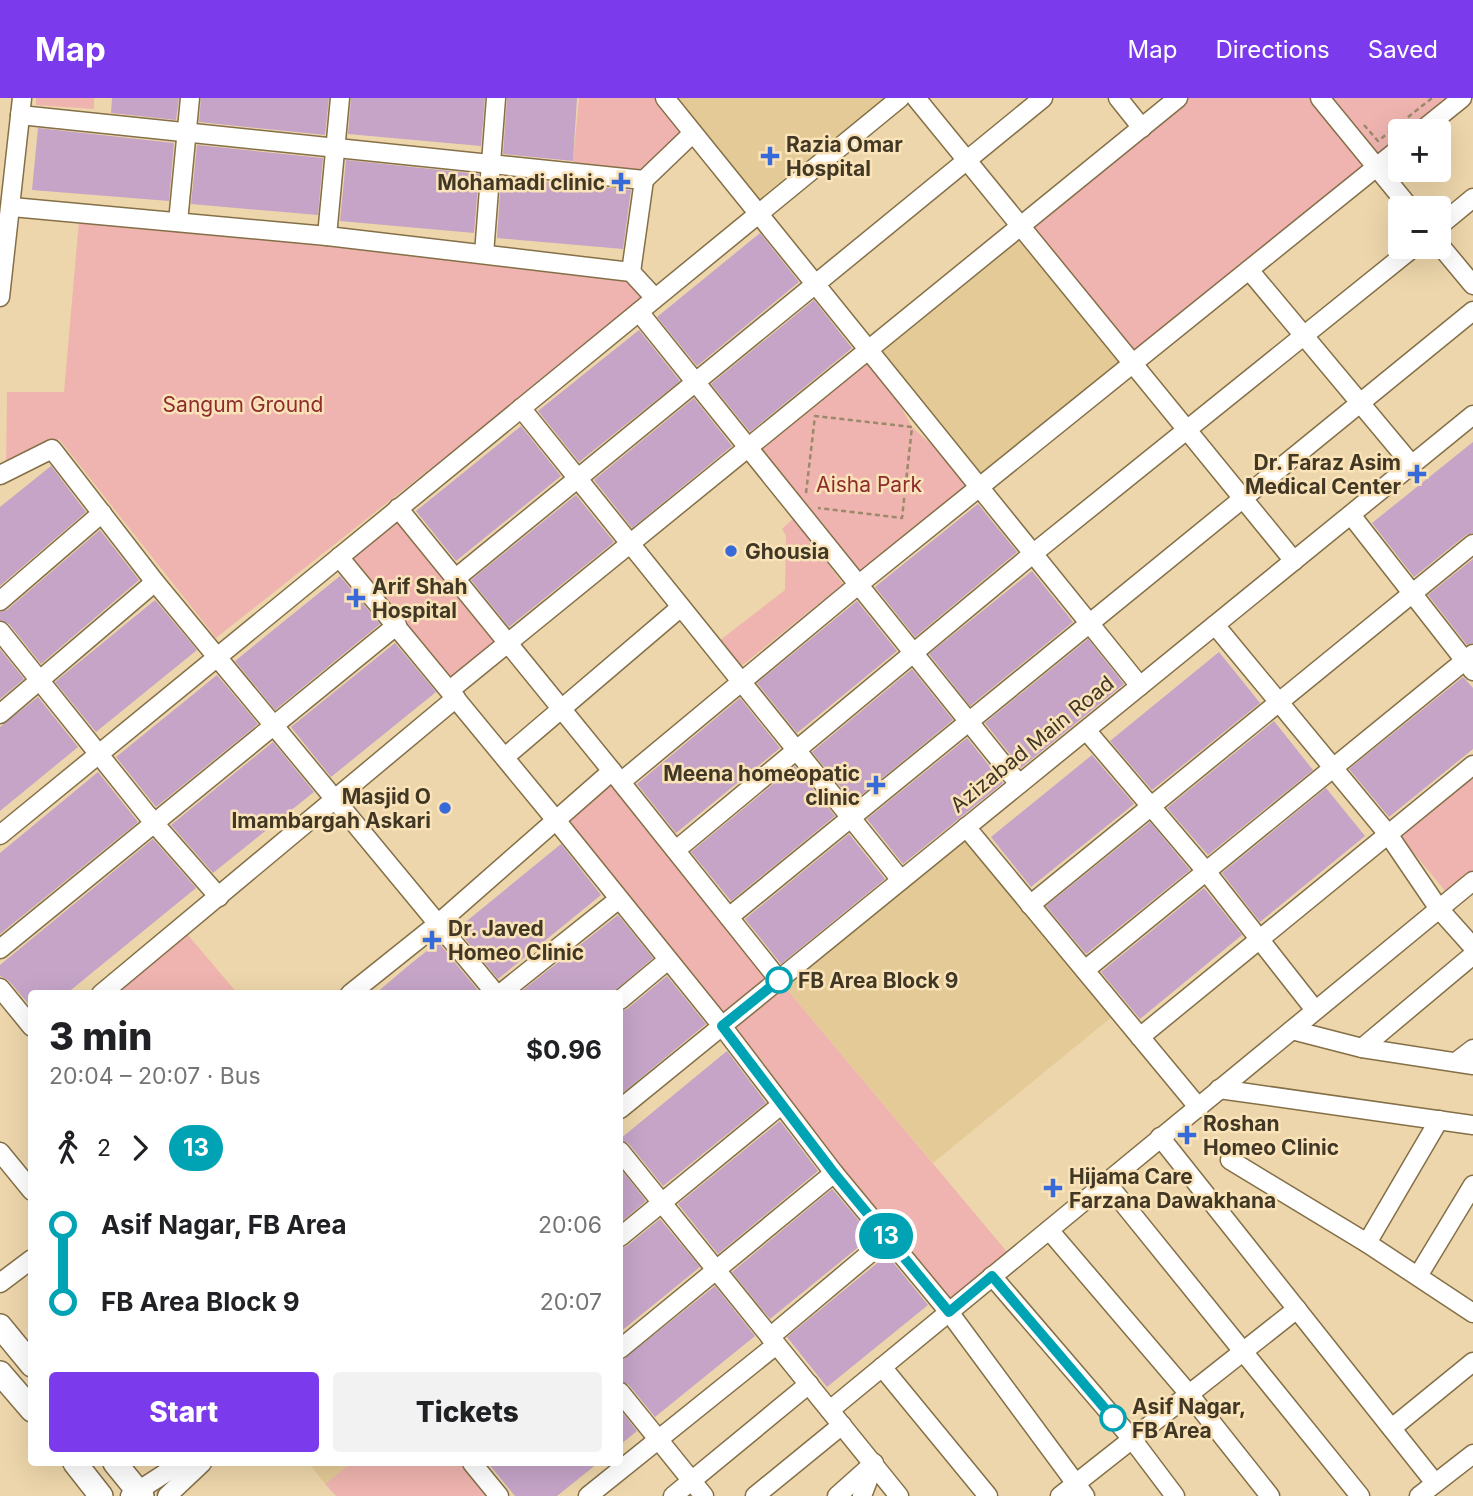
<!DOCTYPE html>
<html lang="en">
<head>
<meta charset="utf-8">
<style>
	:root { --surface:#fff; --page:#f2f2f2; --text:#202124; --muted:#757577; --accent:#7c3aed }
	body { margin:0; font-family:Inter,sans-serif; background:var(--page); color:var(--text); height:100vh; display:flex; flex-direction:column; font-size:26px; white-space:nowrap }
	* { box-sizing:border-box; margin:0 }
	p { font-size:23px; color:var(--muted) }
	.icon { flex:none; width:38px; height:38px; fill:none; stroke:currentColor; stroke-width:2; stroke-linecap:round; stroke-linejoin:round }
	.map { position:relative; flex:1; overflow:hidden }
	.side { position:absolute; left:28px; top:892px; width:595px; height:476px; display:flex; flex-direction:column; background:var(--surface); border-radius:7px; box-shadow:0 7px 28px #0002 }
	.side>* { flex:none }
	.badge { padding:0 14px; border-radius:23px; font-size:24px; line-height:46px }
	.fabs { position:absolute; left:1388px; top:21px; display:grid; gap:14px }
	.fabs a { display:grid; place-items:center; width:63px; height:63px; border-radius:7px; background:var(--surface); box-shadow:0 7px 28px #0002; font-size:35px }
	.map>.badge { position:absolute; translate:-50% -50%; box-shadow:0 0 0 4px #fff }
	.legs { display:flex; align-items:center; gap:10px; height:77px; padding:0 21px; font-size:23px }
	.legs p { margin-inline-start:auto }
	.headline { display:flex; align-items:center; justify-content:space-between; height:119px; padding:0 21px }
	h1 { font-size:38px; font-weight:800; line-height:52px }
	.primary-button { display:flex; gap:14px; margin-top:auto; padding:14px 21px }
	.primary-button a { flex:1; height:80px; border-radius:7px; background:var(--accent); color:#fff; font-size:28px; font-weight:800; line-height:80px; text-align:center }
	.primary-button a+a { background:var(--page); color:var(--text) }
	ul { padding:0 21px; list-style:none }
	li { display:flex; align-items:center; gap:24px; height:77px; font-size:26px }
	li i { display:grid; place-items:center; width:10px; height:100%; margin:0 9px; background:currentColor }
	li i::after { content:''; width:18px; height:18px; margin:-9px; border:5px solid; border-radius:50%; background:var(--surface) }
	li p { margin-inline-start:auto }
	li:first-child i { background:linear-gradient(#0000 50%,currentColor 0) }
	li:last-child i { background:linear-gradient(currentColor 50%,#0000 0) }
	header { display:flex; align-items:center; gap:42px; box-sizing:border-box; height:98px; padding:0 35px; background:var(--accent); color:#fff }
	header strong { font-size:33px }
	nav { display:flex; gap:38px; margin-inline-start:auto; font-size:24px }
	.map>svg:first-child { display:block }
	.built { fill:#e4ca97 }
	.green { fill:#efb4af }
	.building { fill:#c5a4c8 }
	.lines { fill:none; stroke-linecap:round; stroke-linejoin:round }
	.minor-casing { stroke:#846f47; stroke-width:21 }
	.major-casing { stroke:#846f47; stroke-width:26 }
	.path { stroke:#9a896a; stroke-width:2.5; stroke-dasharray:5 3.5; stroke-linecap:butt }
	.minor { stroke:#fff; stroke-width:18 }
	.major { stroke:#fff; stroke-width:23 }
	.line-1-casing { stroke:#fff; stroke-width:16 }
	.line-1 { stroke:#00a3b4; stroke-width:10 }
	.poi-dot { fill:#3769d8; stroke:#fae3b8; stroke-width:2.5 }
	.stop-1-dot { fill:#fff; stroke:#00a3b4; stroke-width:3.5 }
	.labels { text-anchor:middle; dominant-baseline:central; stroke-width:5; stroke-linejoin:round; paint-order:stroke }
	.poi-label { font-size:21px; font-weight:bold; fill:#403725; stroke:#fae3b8; text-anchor:start }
	.park-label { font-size:21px; fill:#8f2c2d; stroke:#fae3b8 }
	.street-label { font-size:21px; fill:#403725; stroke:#fae3b8 }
	.stop-label { font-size:21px; font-weight:bold; fill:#403725; stroke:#fae3b8; text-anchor:start }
</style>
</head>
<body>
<header>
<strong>Map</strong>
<nav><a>Map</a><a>Directions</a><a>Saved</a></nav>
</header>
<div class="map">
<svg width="1473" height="1398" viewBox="0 0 1473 1398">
	<rect width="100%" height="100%" fill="#edd6ab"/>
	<g class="built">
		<path d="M665,0H900L758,116Z"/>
		<path d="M1020,128L1133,266L979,389L869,252Z"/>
		<path d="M966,729L1119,913L933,1065L779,882Z"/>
		<path d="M309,1365H352L325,1386Z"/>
	</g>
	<g class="green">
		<path d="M36,0H94V11L36,7Z"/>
		<path d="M579,0H665L693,35L644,82L572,74Z"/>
		<path d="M1178,0H1462L1421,33H1400V50L1133,266L1020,128Z"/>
		<path d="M79,123L627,179L646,200L216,540L59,341L6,372L7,294H64Z"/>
		<path d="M869,252L912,329L979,389L858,487L748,351Z"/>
		<path d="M398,410L509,545L450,592L339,459Z"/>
		<path d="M794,420L843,486L740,569L719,543L785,492L786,438L782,431Z"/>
		<path d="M612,673L779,882L1013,1161L949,1214L555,721Z"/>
		<path d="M1473,677V772L1446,794L1399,737Z"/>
		<path d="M182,830L238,896H101Z"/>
		<path d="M352,1365H472L499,1398H336L325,1386Z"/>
	</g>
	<g class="building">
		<path d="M112,0H179L176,22L111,15Z"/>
		<path d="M201,0H329L325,37L199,24Z"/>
		<path d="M351,0H485L481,48L348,36Z"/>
		<path d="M507,0H577L573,63L503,56Z"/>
		<path d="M38,30L174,45L169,103L32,92Z"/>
		<path d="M197,47L323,60L318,117L191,106Z"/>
		<path d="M346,62L479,76L474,135L340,123Z"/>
		<path d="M501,79L631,92L623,151L497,140Z"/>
		<path d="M760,135L799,184L697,268L657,219Z"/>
		<path d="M814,202L852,250L750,334L711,286Z"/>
		<path d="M639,232L680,283L579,364L538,313Z"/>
		<path d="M694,300L732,348L632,430L594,382Z"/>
		<path d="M521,328L561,378L456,463L416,413Z"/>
		<path d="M1473,344V435L1466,437L1414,479L1372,425Z"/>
		<path d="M51,368L86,414L0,488V409Z"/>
		<path d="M576,397L614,444L509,529L471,482Z"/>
		<path d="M978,406L1017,454L915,539L875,489Z"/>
		<path d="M100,432L139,482L41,566L9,526L0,522V514L7,512Z"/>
		<path d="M1473,461V545L1467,547L1428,497Z"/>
		<path d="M1032,473L1073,524L970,608L929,556Z"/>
		<path d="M340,478L380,526L275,612L235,563Z"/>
		<path d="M155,502L197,552L96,634L55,584Z"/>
		<path d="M857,503L897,553L797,635L757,585Z"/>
		<path d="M1088,541L1124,586L1021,670L985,625Z"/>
		<path d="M395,545L436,594L331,679L291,629Z"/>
		<path d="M0,551L24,581L0,601Z"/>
		<path d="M1219,554L1260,605L1152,692L1110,643Z"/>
		<path d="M912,571L953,622L853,704L812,654Z"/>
		<path d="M217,577L258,626L156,709L116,659Z"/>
		<path d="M1463,579L1473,590V651L1389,719L1349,671Z"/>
		<path d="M38,599L78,649L0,713V629Z"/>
		<path d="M740,600L780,650L676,735L637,686Z"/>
		<path d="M1274,623L1313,672L1208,757L1167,710Z"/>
		<path d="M967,640L1003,685L903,766L867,721Z"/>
		<path d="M273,644L314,694L213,775L171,727Z"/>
		<path d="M1092,657L1134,706L1031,789L991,739Z"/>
		<path d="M795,668L835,718L731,803L691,754Z"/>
		<path d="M98,674L138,724L0,836V755Z"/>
		<path d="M1326,690L1365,738L1260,824L1222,775Z"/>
		<path d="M1150,724L1190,772L1086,856L1046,808Z"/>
		<path d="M849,736L885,781L781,866L745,821Z"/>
		<path d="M153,741L196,790L66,896H32V910L9,883L0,878V867Z"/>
		<path d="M561,746L601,797L498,881L457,831Z"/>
		<path d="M1204,790L1242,837L1140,921L1101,874Z"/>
		<path d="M618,817L653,860L611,896H518Z"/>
		<path d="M438,844L481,896H375L408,868Z"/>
		<path d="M667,878L706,926L620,997V913L627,911Z"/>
		<path d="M727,953L766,1005L663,1088L629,1046L620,1041Z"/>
		<path d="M780,1023L818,1073L718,1156L678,1106Z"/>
		<path d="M620,1070L646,1103L620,1125Z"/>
		<path d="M832,1091L872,1138L770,1221L732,1174Z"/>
		<path d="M660,1121L700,1169L620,1234V1150L627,1148Z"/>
		<path d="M887,1157L928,1207L827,1289L787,1239Z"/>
		<path d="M715,1188L755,1238L655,1319L629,1287L620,1283V1264Z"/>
		<path d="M620,1311L637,1333L620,1347Z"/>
		<path d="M488,1365H598L557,1398H515Z"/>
	</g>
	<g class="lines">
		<g class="minor-casing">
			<g id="minor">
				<path d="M665,0L1140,588"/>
				<path d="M916,0L1294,463"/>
				<path d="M1118,0L1142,30"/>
				<path d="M1320,0L1410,110"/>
				<path d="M20,17L644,82L693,35"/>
				<path d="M1421,33L1462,0"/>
				<path d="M12,109L327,138L631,174L655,200"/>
				<path d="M178,124L190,0"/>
				<path d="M1438,129L1473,100"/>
				<path d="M327,138L340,0"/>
				<path d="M1438,145L1473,187"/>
				<path d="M484,156L496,0"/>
				<path d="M1249,172L1412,367"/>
				<path d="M631,174L644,82"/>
				<path d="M0,199L22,0"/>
				<path d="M639,214L1019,686"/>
				<path d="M521,310L901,782"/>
				<path d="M0,377L52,351L155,484L496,896"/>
				<path d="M398,410L612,673"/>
				<path d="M1351,417L1473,573"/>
				<path d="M339,459L555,721L722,928L834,1075L949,1214L1085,1398"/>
				<path d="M456,480L1043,0"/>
				<path d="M0,503L102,415"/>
				<path d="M1215,527L1388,736L1439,811L1473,849"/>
				<path d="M0,533L154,725L219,799"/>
				<path d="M450,592L1178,0"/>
				<path d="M0,616L155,484"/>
				<path d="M1086,632L1205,772L1315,912"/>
				<path d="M505,659L681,509"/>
				<path d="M622,683L858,487L1400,50"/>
				<path d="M966,729L1199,1010"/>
				<path d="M0,737L900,0"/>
				<path d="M676,752L1035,454L1414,149"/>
				<path d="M1030,807L1473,446"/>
				<path d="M729,819L1473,213"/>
				<path d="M0,851L397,527"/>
				<path d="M1085,872L1473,556"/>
				<path d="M0,890L32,929"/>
				<path d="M101,896L456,600"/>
				<path d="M350,896L440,824L612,673L779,882"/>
				<path d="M500,896L619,801"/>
				<path d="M620,902L668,862"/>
				<path d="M1292,932L1362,950L1473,967"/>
				<path d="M1140,939L1473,667"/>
				<path d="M1362,950L1473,857"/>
				<path d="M1456,964L1473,951"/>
				<path d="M1219,991L1473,1027"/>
				<path d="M620,1011L1473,317"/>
				<path d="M1160,1039L1435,1385"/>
				<path d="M620,1053L899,1398"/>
				<path d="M0,1054L32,1093"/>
				<path d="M1230,1062L1367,1145L1439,1022"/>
				<path d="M1106,1084L1360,1398"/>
				<path d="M1049,1132L1189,1296L1270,1398"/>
				<path d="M620,1139L781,1007"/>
				<path d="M1367,1145L1473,1215"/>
				<path d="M992,1178L1132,1341L1175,1398"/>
				<path d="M1418,1178L1473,1087"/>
				<path d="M0,1185L32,1161"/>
				<path d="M770,1239L888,1140"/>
				<path d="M620,1251L834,1075"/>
				<path d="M882,1269L988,1398"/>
				<path d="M620,1294L704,1398"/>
				<path d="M830,1312L1473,783"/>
				<path d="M1392,1330L1473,1264"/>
				<path d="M472,1365L499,1398"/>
				<path d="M130,1398L181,1365"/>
				<path d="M167,1398L202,1365"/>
				<path d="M588,1398L776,1247"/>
				<path d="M673,1398L809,1286"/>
				<path d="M755,1398L842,1327"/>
				<path d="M837,1398L874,1365"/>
				<path d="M862,1398L873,1369"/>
				<path d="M1060,1398L1297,1211"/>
				<path d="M1419,1398L1473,1356"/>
			</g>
		</g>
		<g class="major-casing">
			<g id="major">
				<path d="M0,1228L32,1267"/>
				<path d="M0,1275L32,1312"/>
				<path d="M75,1365L101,1398"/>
				<path d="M115,1365L142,1398"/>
			</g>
		</g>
		<g class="path">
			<path d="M1364,27L1378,43L1432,0"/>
			<path d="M806,395L815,318L912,329L902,420L818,410"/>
		</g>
		<use href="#minor" class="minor"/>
		<use href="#major" class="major"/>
	</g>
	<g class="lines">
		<g class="line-1-casing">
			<path id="line-1" d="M779,882L722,928L834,1075L949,1214L992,1178L1113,1320"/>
		</g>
		<use href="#line-1" class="line-1"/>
	</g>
	<g class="poi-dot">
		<path d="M766.5 47.5h7v7h7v7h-7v7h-7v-7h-7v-7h7z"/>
		<path d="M617.5 73.5h7v7h7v7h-7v7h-7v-7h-7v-7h7z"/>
		<path d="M1413.5 365.5h7v7h7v7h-7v7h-7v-7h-7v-7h7z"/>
		<circle cx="731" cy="453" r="7"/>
		<path d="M352.5 489.5h7v7h7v7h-7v7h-7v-7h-7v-7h7z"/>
		<path d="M872.5 676.5h7v7h7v7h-7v7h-7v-7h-7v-7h7z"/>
		<circle cx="445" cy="710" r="7"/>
		<path d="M428.5 831.5h7v7h7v7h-7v7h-7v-7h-7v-7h7z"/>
		<path d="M1183.5 1026.5h7v7h7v7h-7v7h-7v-7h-7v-7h7z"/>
		<path d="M1049.5 1079.5h7v7h7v7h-7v7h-7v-7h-7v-7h7z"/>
	</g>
	<g class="stop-1-dot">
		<circle cx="779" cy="882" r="12"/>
		<circle cx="1113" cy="1320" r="12"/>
	</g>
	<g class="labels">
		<g class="poi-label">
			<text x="786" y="46">Razia Omar<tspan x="786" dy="24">Hospital</tspan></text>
			<text x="605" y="84" text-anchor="end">Mohamadi clinic</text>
			<text x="1401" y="364" text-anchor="end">Dr. Faraz Asim<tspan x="1401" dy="24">Medical Center</tspan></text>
			<text x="745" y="453">Ghousia</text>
			<text x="372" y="488">Arif Shah<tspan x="372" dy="24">Hospital</tspan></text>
			<text x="860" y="675" text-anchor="end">Meena homeopatic<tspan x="860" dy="24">clinic</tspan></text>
			<text x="431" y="698" text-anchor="end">Masjid O<tspan x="431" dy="24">Imambargah Askari</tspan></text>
			<text x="448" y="830">Dr. Javed<tspan x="448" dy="24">Homeo Clinic</tspan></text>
			<text x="1203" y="1025">Roshan<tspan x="1203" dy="24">Homeo Clinic</tspan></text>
			<text x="1069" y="1078">Hijama Care<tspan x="1069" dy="24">Farzana Dawakhana</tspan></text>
		</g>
		<g class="park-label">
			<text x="243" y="306">Sangum Ground</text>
			<text x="869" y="386">Aisha Park</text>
		</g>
		<g class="street-label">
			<text transform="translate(1032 646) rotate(-39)">Azizabad Main Road</text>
		</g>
		<g class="stop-label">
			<text x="798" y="882">FB Area Block 9</text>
			<text x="1132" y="1308">Asif Nagar,<tspan x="1132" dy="24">FB Area</tspan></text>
		</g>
	</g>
</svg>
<div class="fabs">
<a>+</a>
<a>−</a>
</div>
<b class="badge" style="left:886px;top:1138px;background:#00a3b4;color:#fff">13</b>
<section class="side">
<div class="headline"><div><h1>3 min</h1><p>20:04 – 20:07 · Bus</p></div><b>$0.96</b></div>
<div class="legs"><svg class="icon" aria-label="walk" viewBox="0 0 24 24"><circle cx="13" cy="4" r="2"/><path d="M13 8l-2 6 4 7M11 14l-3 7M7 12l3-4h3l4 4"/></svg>2<svg class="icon" aria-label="forward" viewBox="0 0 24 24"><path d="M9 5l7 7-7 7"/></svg><b class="badge" style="background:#00a3b4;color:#fff">13</b></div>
<ul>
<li><i style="color:#00a3b4"></i><b>Asif Nagar, FB Area</b><p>20:06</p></li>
<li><i style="color:#00a3b4"></i><b>FB Area Block 9</b><p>20:07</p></li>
</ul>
<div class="primary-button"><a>Start</a><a>Tickets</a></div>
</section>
</div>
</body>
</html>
